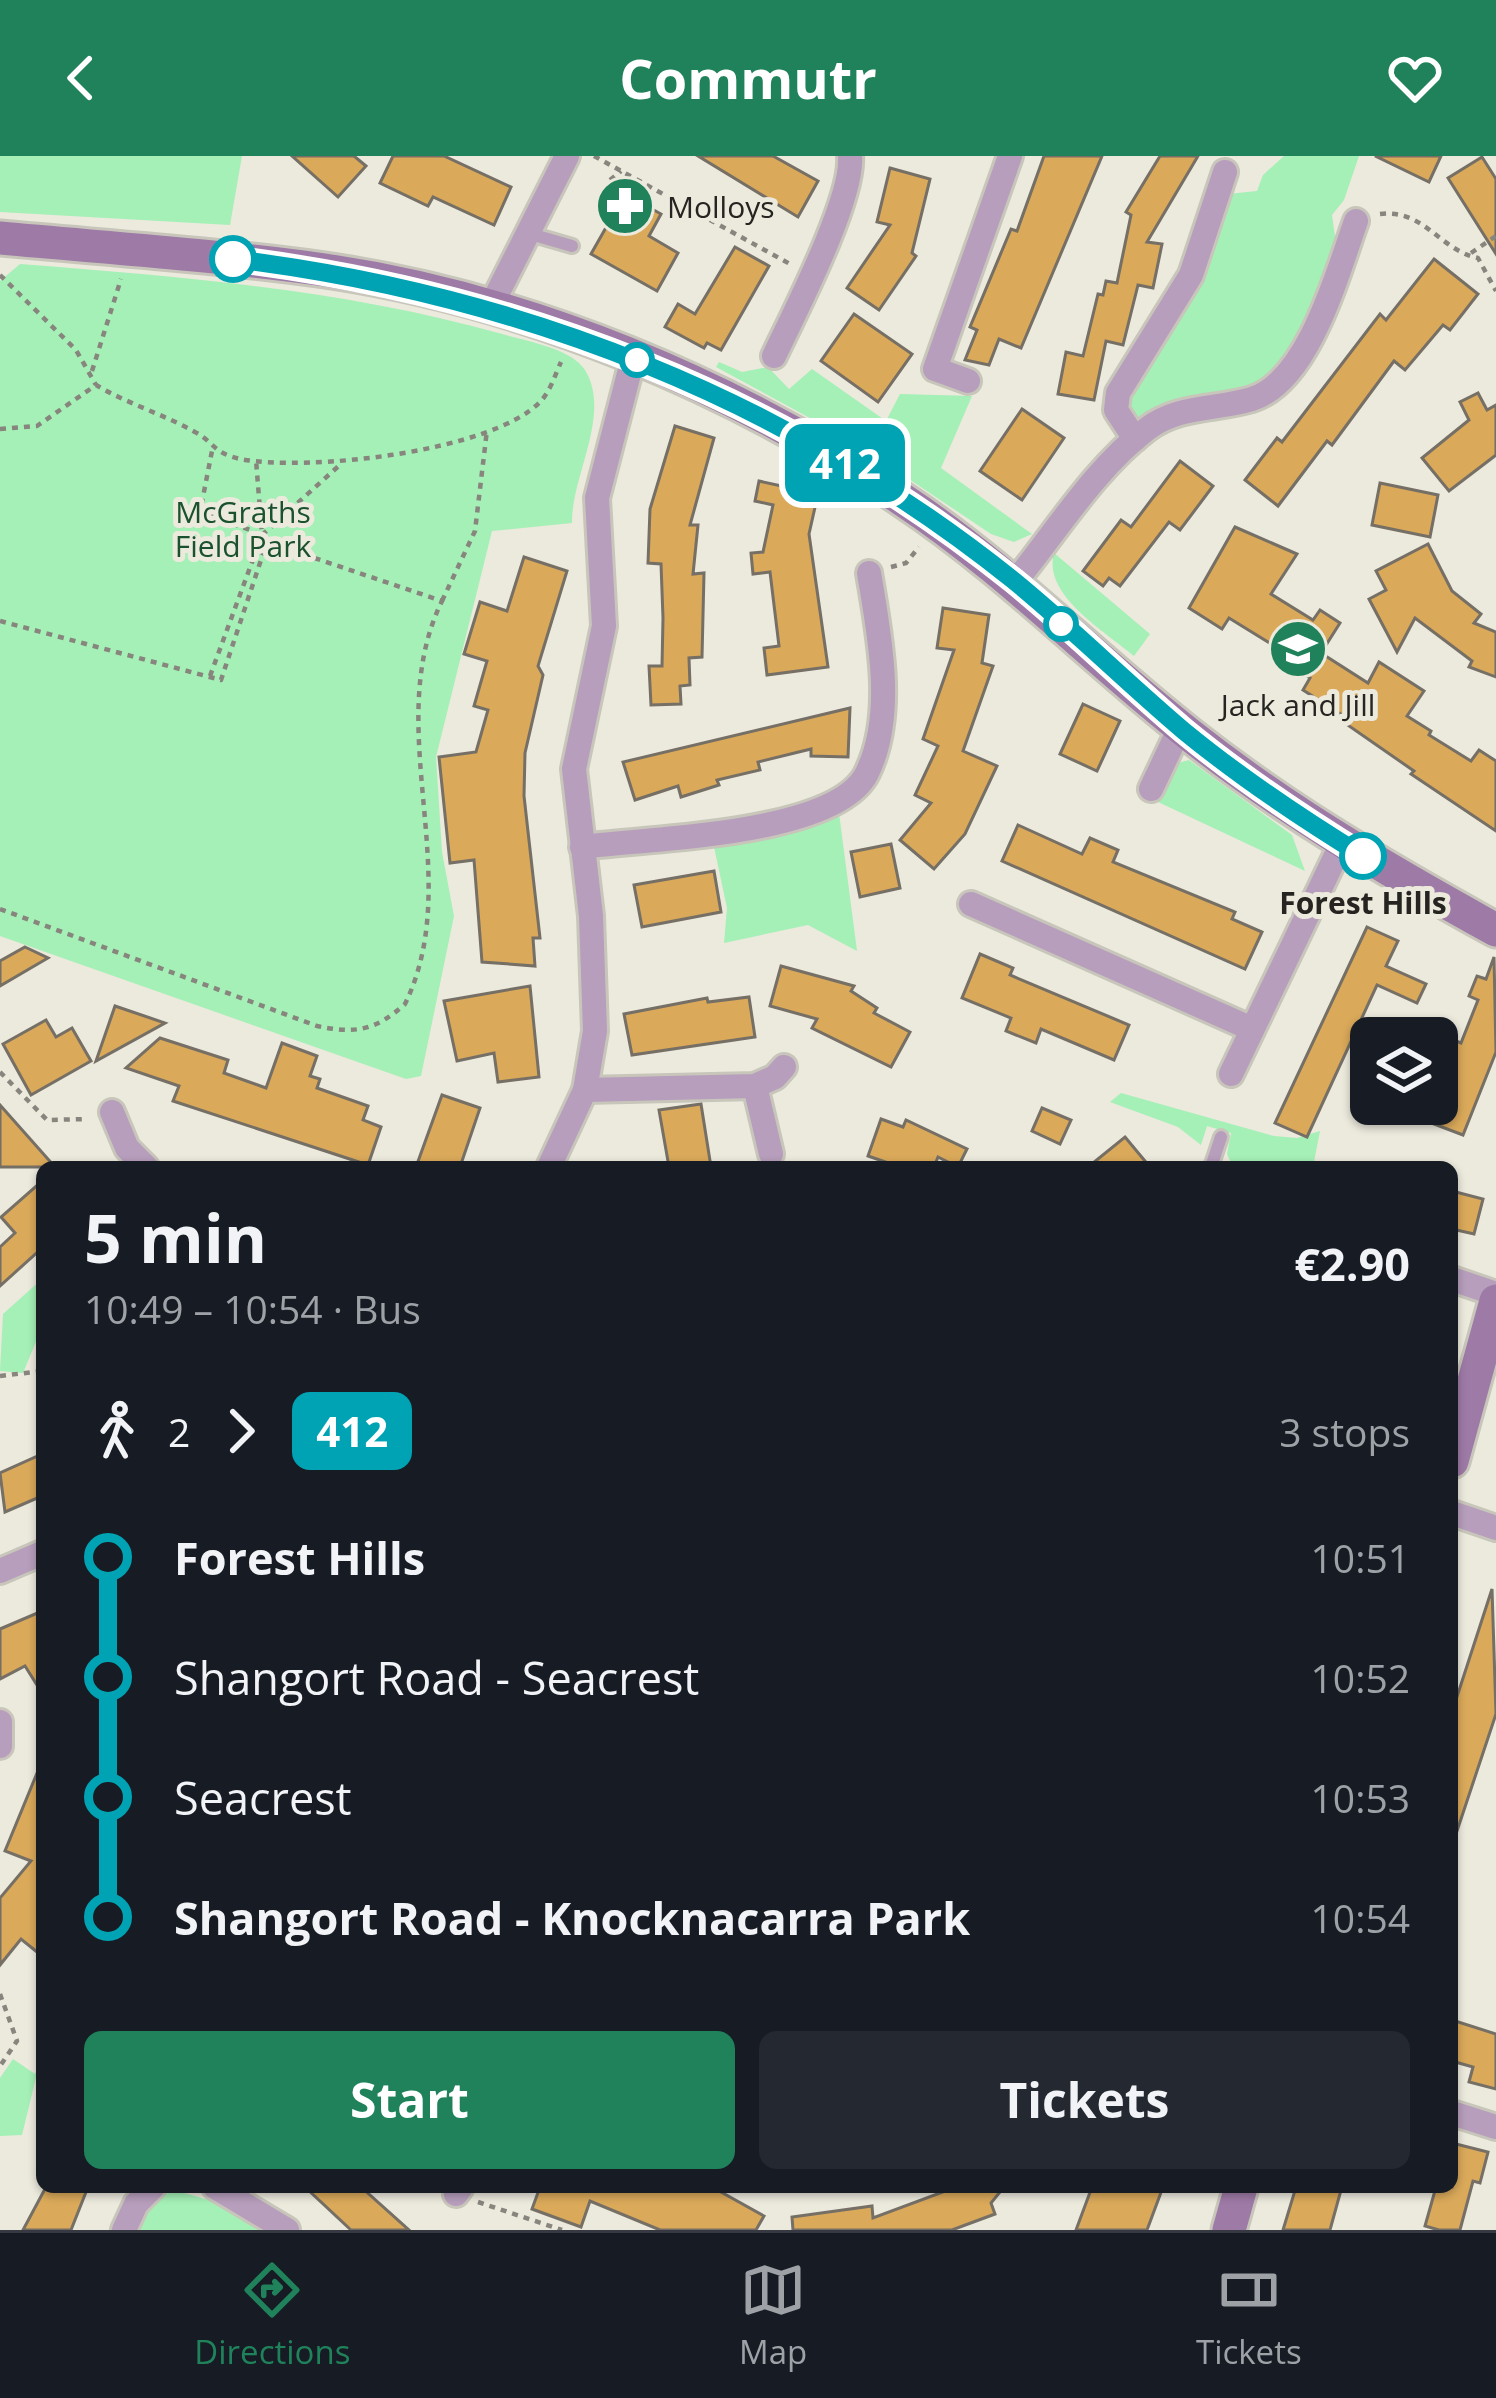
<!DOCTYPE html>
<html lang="en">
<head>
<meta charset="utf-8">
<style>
	:root { --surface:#171b24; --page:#242831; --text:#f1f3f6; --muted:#9ea1a6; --line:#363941; --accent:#1f825b }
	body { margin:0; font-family:"Open Sans",sans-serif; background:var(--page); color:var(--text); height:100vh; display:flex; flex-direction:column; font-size:45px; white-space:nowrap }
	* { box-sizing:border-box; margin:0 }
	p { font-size:39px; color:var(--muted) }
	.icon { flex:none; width:66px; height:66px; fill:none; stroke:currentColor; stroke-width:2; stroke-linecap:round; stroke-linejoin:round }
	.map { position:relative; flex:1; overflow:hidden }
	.drawer { position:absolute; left:36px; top:1005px; width:1422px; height:1032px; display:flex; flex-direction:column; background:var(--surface); border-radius:18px; box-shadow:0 3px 9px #0004 }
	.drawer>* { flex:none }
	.badge { padding:0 24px; border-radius:18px; font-size:42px; line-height:78px }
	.fabs { position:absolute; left:1350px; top:861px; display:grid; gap:24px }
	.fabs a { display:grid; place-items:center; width:108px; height:108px; border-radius:18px; background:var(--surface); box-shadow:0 3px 9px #0004; font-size:60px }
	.map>.badge { position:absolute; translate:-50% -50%; box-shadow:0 0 0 6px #fff }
	.legs { display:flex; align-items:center; gap:18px; height:132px; padding:0 48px; font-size:39px }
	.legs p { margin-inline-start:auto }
	.overview { display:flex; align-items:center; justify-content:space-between; height:204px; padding:0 48px }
	h1 { font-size:66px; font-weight:700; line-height:90px }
	.action { display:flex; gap:24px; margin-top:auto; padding:24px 48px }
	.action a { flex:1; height:138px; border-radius:18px; background:var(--accent); color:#fff; font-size:48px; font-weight:700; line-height:138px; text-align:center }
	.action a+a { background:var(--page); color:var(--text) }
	ul { padding:0 48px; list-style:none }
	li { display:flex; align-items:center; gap:42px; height:120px; font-size:45px }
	li i { display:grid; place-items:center; width:18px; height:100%; margin:0 15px; background:currentColor }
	li i::after { content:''; width:30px; height:30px; margin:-15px; border:9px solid; border-radius:50%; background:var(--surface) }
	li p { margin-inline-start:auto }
	li:first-child i { background:linear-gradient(#0000 50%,currentColor 0) }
	li:last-child i { background:linear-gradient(currentColor 50%,#0000 0) }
	header { display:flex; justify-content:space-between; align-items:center; height:156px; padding:0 48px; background:var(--accent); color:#fff; font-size:54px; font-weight:700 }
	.dock { display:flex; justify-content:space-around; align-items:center; height:168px; border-top:3px solid var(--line); background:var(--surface); font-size:33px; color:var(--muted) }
	.dock a { display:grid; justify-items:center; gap:6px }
	.dock .current { color:var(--accent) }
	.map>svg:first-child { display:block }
	.green { fill:#a4f0b6 }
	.building { fill:#daa95a; stroke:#756f65; stroke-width:3 }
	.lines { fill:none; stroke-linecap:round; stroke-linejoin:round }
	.lane-casing { stroke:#c8c6bb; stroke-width:18 }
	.street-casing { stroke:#c8c6bb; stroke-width:30 }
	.secondary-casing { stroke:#c8c6bb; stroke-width:39 }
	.path { stroke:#87857d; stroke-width:4.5; stroke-dasharray:6 6; stroke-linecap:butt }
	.lane { stroke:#b79ebc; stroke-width:12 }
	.street { stroke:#b79ebc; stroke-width:24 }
	.secondary { stroke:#9e7aa6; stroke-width:33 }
	.line-1-casing { stroke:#fff; stroke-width:27 }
	.line-1 { stroke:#00a3b4; stroke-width:18 }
	.stop-1-dot { fill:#fff; stroke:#00a3b4; stroke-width:6 }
	.labels { text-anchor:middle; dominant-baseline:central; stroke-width:10; stroke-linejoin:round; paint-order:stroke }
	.poi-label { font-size:30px; fill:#252420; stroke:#ece9dd; text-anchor:start }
	.park-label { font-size:30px; fill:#1a522d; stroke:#ece9dd }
	.stop-label { font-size:30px; font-weight:bold; fill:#252420; stroke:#ece9dd }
</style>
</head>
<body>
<header><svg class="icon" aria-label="back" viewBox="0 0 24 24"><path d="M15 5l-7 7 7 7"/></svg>Commutr<svg class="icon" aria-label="heart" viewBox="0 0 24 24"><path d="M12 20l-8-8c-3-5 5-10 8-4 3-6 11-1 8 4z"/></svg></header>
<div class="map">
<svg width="1496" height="2074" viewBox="0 0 1496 2074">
	<rect width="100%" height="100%" fill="#ece9dd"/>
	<g class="green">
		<path d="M0,0H242L230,69L0,56Z"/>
		<path d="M1284,0H1359L1344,44L1332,59L1336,88L1304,169L1275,214L1256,229L1161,249L1140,264L1134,261L1127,244L1228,38L1257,35L1263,19Z"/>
		<path d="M20,108C184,121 343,133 502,178C526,185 571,192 585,214C612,258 571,321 572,367L492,375L436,601L442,696L454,760L421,920L406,923L0,780V125Z"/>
		<path d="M719,206L742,216L768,211L789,233L812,213L886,265L900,238L972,240L941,312L1032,378L1014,386L991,378L852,285L716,211Z"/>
		<path d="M1054,397L1150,478L1134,500C1106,476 1042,439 1054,397Z"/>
		<path d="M1189,604L1292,679L1305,715L1156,645L1174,608Z"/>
		<path d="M839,657L857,795L808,769L724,787L727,752L713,686L792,674Z"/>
		<path d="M1121,937L1274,980L1297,982L1320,975L1313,1011H1233L1227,998L1231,977L1207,970L1201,989L1178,971L1110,946Z"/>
		<path d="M42,1123V1171L23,1217L0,1215L3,1158Z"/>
		<path d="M42,1897L22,1979L0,1980V1922L13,1903L35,1918Z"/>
		<path d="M177,2035L237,2052L271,2074H135L156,2040Z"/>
	</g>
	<g class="building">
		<path d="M292,0H354L366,10L338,41Z"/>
		<path d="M393,0H444L511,31L494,69L433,41L428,50L380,27Z"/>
		<path d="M698,0H773L818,25L798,61Z"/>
		<path d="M1044,0H1102L1021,192L999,183L989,209L965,204L977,174L970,171L1011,73L1017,75Z"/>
		<path d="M1160,0H1198L1147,86L1162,88L1153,132L1138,129L1123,189L1106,185L1094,244L1058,238L1066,196L1083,200L1098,138L1103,139L1106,125L1117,127L1131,59L1126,56Z"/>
		<path d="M1375,0H1441L1429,26Z"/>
		<path d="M1482,1L1496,23V98L1448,22Z"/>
		<path d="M890,12L930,23L912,97L916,100L879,154L847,132L890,69L877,66Z"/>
		<path d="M625,38L661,58L649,80L678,97L657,135L591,98Z"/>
		<path d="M735,91L769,110L721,194L707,187L704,192L665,171L678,148L695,158Z"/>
		<path d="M1434,103L1478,138L1450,174L1443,169L1405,214L1394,205L1332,289L1327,285L1278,350L1245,324L1277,282L1282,286L1380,158L1386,164Z"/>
		<path d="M854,158L912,198L878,246L821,205Z"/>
		<path d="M1478,237L1487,254L1496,249V299L1449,335L1422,302L1469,264L1460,246Z"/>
		<path d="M1022,253L1064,282L1022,344L980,315Z"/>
		<path d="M675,270L714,282L690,369H698L693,418L704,417L702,501L689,502L690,529L680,530L681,548L651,549L649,510H662L663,462L661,408L648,407L650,353Z"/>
		<path d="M1180,305L1213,330L1180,374L1169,366L1120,430L1109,422L1103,430L1083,415L1121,364L1131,371Z"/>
		<path d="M759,325L818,338L809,378L828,511L767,519L764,492L779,490L770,416L753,418L751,397L763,396L773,349L755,345Z"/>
		<path d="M1380,327L1438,339L1430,381L1372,369Z"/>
		<path d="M1235,371L1297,398L1271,438L1313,464L1320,454L1340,467L1321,497L1368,527L1379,506L1424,535L1407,560L1431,575L1429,579L1471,605L1479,594L1496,605V675L1411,618L1414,615L1339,563L1342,559L1303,534L1310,522L1272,497L1276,491L1229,462L1222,473L1189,452Z"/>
		<path d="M1428,388L1452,435L1481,458L1474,467L1496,476V521L1469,511L1472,505L1415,462L1397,496L1369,443L1386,434L1376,415Z"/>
		<path d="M524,401L567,415L538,510L543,519L525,597L524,640L540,782H533L535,810L482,806L474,704L450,707L439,601L476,596L488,554L474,550L487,505L464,498L480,446L507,455Z"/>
		<path d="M943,452L989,459L982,507L993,510L963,595L997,610L965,678L934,713L900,684L931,647L915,639L938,590L923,583L954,494L937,492Z"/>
		<path d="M1083,548L1120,565L1097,615L1060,598Z"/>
		<path d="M850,552L848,601L811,600V593L758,606L760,614L717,624L719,629L681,641L678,630L635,644L623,606Z"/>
		<path d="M1018,669L1082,698L1090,682L1118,694L1113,706L1235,756L1232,763L1262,776L1245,813L1002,705Z"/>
		<path d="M891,688L900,732L860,741L851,696Z"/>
		<path d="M714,715L721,756L642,771L634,729Z"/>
		<path d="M1367,771L1398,785L1386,810L1426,828L1417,847L1377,829L1307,981L1275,967Z"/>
		<path d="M25,791L48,802L0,830V805Z"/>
		<path d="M980,798L1013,812L1010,819L1129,869L1114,904L1041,873L1036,887L1006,875L1011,862L962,842Z"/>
		<path d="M1494,801L1496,896L1463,979L1426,965L1437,948L1444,917L1438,915L1451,883L1461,887L1478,844L1469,840L1477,820L1486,823Z"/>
		<path d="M781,810L854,830L851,835L877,852L874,857L910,876L891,911L812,872L817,863L770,850Z"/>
		<path d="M530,830L539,921L498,926L494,897L457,905L444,845Z"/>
		<path d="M749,841L755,881L632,899L624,858L707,842L708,846Z"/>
		<path d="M115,850L165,867L96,905Z"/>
		<path d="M46,864L56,881L72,872L91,905L31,939L3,888Z"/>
		<path d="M160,882L228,904L224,917L266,932L282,887L317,900L310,920L320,923L317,932L368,950L363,964L381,971L368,1009L173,945L179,930L126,912Z"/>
		<path d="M442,939L480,952L460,1011H416Z"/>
		<path d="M701,948L711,1011H669L659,954Z"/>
		<path d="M0,949L55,1011H0Z"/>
		<path d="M1042,952L1071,964L1060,988L1032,975Z"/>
		<path d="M881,963L903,971L906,964L967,993L958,1011L938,1001L934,1011H900L868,1000Z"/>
		<path d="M1125,981L1150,1011H1088Z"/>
		<path d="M42,1025V1092L0,1130V1091L15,1077L1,1061Z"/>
		<path d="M1452,1035L1483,1043L1474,1078L1452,1073Z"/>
		<path d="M42,1298V1340L5,1356L0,1317Z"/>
		<path d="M1492,1433L1496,1558L1456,1678L1452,1556Z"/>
		<path d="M42,1455V1537L25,1510L0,1523V1473Z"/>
		<path d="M42,1605V1800L21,1783L0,1809V1742L31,1705L5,1695Z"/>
		<path d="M1452,1864L1496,1878V1933L1469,1926L1473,1911L1452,1905Z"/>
		<path d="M1452,1987L1488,1996L1480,2027L1473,2025L1460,2074H1439L1425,2070L1436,2031H1452Z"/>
		<path d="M46,2031H88L71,2074H23Z"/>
		<path d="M305,2031H361L409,2074H351Z"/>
		<path d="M540,2031H712L764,2060L756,2074H660L590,2045L581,2071L532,2053Z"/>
		<path d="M956,2031H1004L991,2047L995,2058L952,2074H793L792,2061L872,2050L873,2062Z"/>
		<path d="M1092,2031H1163L1147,2074H1076Z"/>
		<path d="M1296,2031L1341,2034L1330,2074H1283Z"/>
	</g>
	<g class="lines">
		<g class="lane-casing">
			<g id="lane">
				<path d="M527,77L572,90"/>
				<path d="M1211,1011L1221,981"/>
			</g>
		</g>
		<g class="street-casing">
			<g id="street">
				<path d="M490,152L567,0"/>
				<path d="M774,200C794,158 854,42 850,0"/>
				<path d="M968,225L935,213L1010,0"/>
				<path d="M1135,283L1116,254L1118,237L1191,119L1225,16"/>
				<path d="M1015,426C1056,376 1095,312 1147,273C1178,249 1216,254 1252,243C1309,225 1338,115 1356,65"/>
				<path d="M1151,633L1180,572"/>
				<path d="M582,691C647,682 836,680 867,617C896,558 879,478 869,417"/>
				<path d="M971,748L1252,873"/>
				<path d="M1231,918L1342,687"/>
				<path d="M755,930L771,998"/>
				<path d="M585,934L755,930L775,921L784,911"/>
				<path d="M112,956L127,992L146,1011"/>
				<path d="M549,1011L585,934L595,875L591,760L574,613L604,470L597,342L633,202"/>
				<path d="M1452,1123L1496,1138"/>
				<path d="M1452,1357L1496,1372"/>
				<path d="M0,1415L42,1397"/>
				<path d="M0,1566V1590"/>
				<path d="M1452,1957L1496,1971"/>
				<path d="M215,2031L287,2074"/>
				<path d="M456,2038L461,2031"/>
				<path d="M124,2074L136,2048L153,2031"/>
			</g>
		</g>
		<g class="secondary-casing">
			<g id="secondary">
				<path d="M0,82C108,92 217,99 325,114C529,144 732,229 903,344C1007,413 1092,502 1190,579C1286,655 1389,715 1496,774"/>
				<path d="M1452,1305L1496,1145"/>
				<path d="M1229,2074L1241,2031"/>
			</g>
		</g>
		<g class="path">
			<path d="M594,0L790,108"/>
			<path d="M610,24L621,15"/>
			<path d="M1380,58C1425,53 1439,94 1478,102L1496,135"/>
			<path d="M1471,97L1496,80"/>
			<path d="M0,119L76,194L96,229"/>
			<path d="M92,215L121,123"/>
			<path d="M0,273L37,270L96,229C128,248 163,258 195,276C214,286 213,297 240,303C307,316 491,296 540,246C550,236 555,219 561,206"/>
			<path d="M262,379L342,307"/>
			<path d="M891,411L906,407L919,391"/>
			<path d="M442,445L475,375L487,274"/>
			<path d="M0,465L221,524L267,386L253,375L200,356L212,295"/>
			<path d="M210,520L262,379L256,304"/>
			<path d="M0,753L317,870C355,878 375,875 405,848C467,721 380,572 442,445L267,386"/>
			<path d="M0,916L47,964L87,963"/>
			<path d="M0,1220L42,1215"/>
			<path d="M0,1838L17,1885L0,1910"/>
			<path d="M478,2046L562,2074"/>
		</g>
		<use href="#lane" class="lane"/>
		<use href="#street" class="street"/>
		<use href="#secondary" class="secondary"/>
	</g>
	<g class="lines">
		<g class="line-1-casing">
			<path id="line-1" d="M233,103C520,138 787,243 1013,424C1072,472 1126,526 1184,575C1240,621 1301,662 1363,700"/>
		</g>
		<use href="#line-1" class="line-1"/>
	</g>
	<defs>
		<g id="pharmacy-disc" transform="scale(3)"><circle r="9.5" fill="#1f825b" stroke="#ece9dd"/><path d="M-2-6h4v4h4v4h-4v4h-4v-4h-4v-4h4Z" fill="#fff"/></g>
		<g id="school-disc" transform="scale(3)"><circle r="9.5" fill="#1f825b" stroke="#ece9dd"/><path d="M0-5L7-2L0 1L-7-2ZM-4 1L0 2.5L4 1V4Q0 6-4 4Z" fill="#fff"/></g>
	</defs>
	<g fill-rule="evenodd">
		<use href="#pharmacy-disc" x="625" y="50"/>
		<use href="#school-disc" x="1298" y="493"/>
	</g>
	<g class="stop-1-dot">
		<circle cx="233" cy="103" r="21"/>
		<circle cx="637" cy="204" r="15"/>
		<circle cx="1061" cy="468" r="15"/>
		<circle cx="1363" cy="700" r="21"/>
	</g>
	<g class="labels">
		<g class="poi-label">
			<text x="667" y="50">Molloys</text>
			<text x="1298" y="548" text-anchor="middle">Jack and Jill</text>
		</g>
		<g class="park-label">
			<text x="243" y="355">McGraths<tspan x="243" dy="34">Field Park</tspan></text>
		</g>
		<g class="stop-label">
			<text x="1363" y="746">Forest Hills</text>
		</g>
	</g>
</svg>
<div class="fabs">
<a><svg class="icon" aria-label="layers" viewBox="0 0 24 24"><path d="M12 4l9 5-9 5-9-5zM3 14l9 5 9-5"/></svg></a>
</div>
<b class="badge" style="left:845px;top:307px;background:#00a3b4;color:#fff">412</b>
<section class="drawer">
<div class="overview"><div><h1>5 min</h1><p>10:49 – 10:54 · Bus</p></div><b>€2.90</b></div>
<div class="legs"><svg class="icon" aria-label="walk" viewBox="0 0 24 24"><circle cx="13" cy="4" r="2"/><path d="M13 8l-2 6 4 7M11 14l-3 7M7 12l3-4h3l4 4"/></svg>2<svg class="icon" aria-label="forward" viewBox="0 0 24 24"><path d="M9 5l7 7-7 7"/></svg><b class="badge" style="background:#00a3b4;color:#fff">412</b><p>3 stops</p></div>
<ul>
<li><i style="color:#00a3b4"></i><b>Forest Hills</b><p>10:51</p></li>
<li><i style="color:#00a3b4"></i><span>Shangort Road - Seacrest</span><p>10:52</p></li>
<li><i style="color:#00a3b4"></i><span>Seacrest</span><p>10:53</p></li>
<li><i style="color:#00a3b4"></i><b>Shangort Road - Knocknacarra Park</b><p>10:54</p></li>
</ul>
<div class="action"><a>Start</a><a>Tickets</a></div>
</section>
</div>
<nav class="dock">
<a class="current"><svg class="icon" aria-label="directions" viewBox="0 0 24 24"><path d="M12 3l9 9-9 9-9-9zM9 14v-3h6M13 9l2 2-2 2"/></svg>Directions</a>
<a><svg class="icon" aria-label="map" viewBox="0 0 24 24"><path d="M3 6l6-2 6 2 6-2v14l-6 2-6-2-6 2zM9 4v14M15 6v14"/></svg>Map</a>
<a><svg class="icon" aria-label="tickets" viewBox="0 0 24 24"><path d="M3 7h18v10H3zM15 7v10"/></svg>Tickets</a>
</nav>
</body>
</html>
